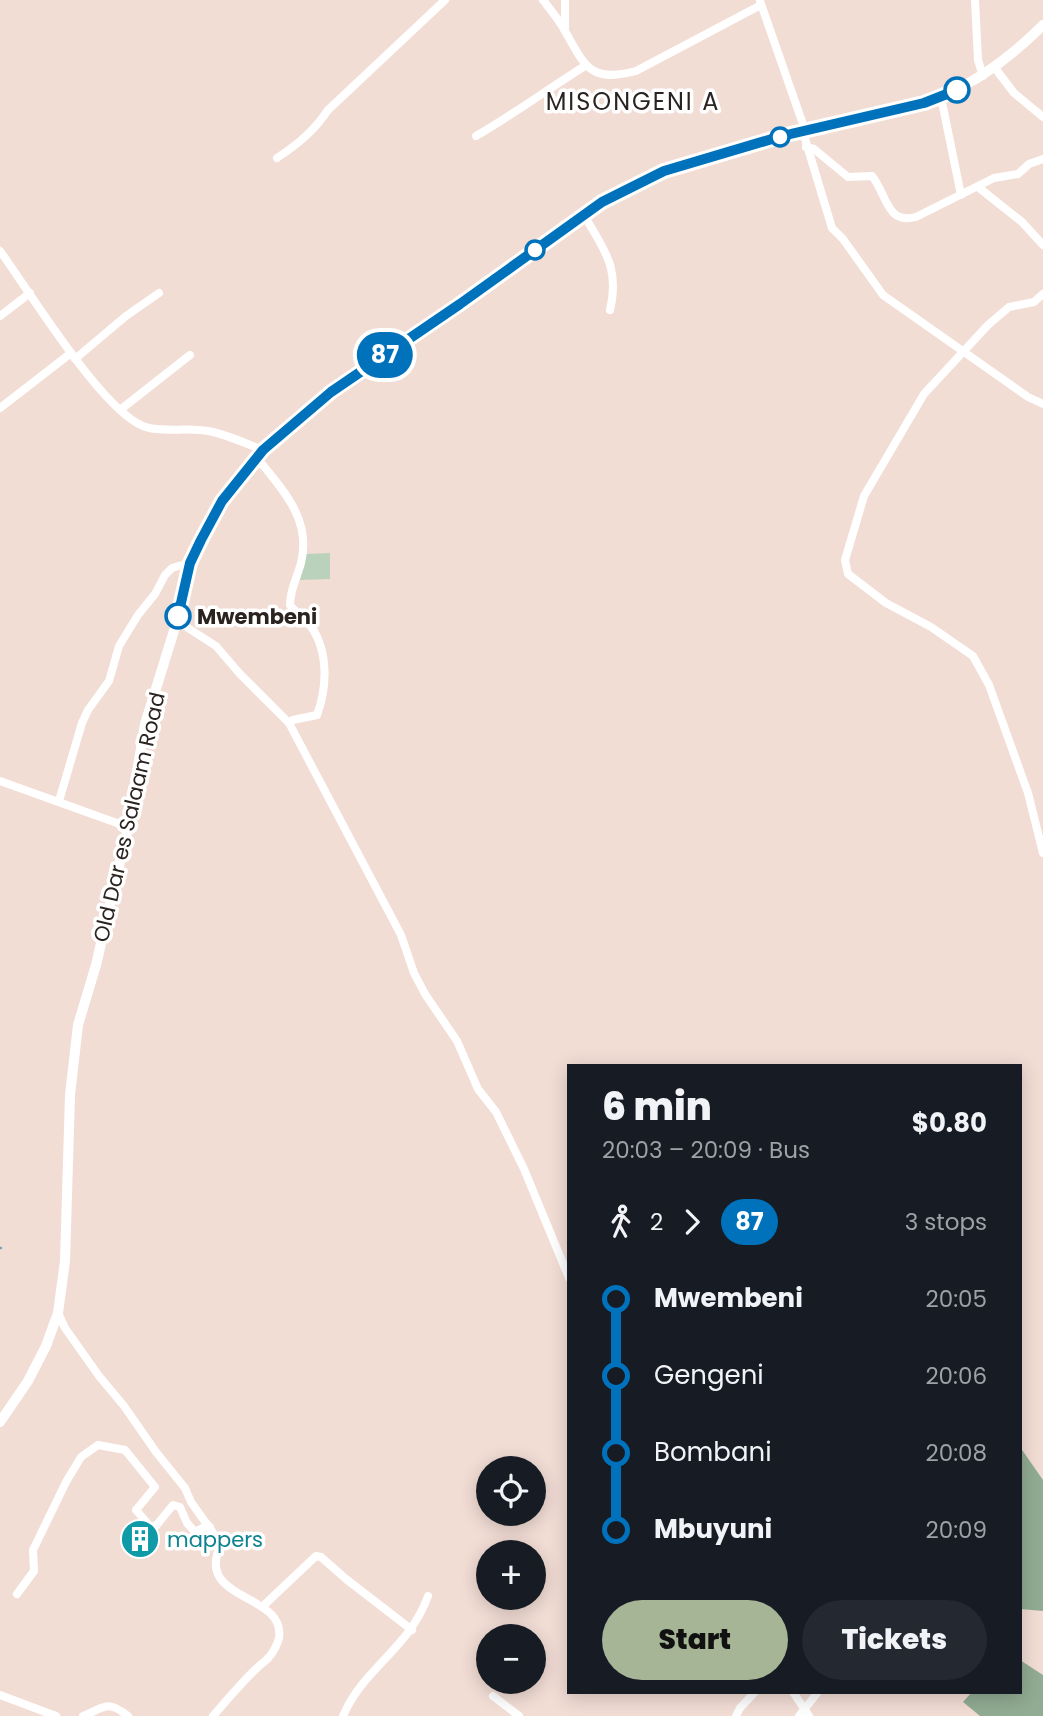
<!DOCTYPE html>
<html lang="en">
<head>
<meta charset="utf-8">
<style>
	:root { --surface:#171b24; --page:#242831; --text:#f1f3f6; --muted:#9ea1a6; --accent:#a6b595 }
	body { margin:0; font-family:Poppins,sans-serif; background:var(--page); color:var(--text); height:100vh; display:flex; flex-direction:column; font-size:26px; white-space:nowrap }
	* { box-sizing:border-box; margin:0 }
	p { font-size:23px; color:var(--muted) }
	.icon { flex:none; width:38px; height:38px; fill:none; stroke:currentColor; stroke-width:2; stroke-linecap:round; stroke-linejoin:round }
	.map { position:relative; flex:1; overflow:hidden }
	.side { position:absolute; left:567px; top:1064px; width:455px; height:630px; display:flex; flex-direction:column; background:var(--surface); border-radius:0px; box-shadow:0 4px 18px #0003 }
	.side>* { flex:none }
	.badge { padding:0 14px; border-radius:23px; font-size:24px; line-height:46px }
	.controls { position:absolute; left:476px; top:1456px; display:grid; gap:14px }
	.controls a { display:grid; place-items:center; width:70px; height:70px; border-radius:50%; background:var(--surface); box-shadow:0 4px 18px #0003; font-size:35px }
	.map>.badge { position:absolute; translate:-50% -50%; box-shadow:0 0 0 4px #fff }
	.legs { display:flex; align-items:center; gap:10px; height:77px; padding:0 35px; font-size:23px }
	.legs p { margin-inline-start:auto }
	.overview { display:flex; align-items:center; justify-content:space-between; height:119px; padding:0 35px }
	h1 { font-size:38px; font-weight:800; line-height:52px }
	.action { display:flex; gap:14px; margin-top:auto; padding:14px 35px }
	.action a { flex:1; height:80px; border-radius:42px; background:var(--accent); color:#111; font-size:28px; font-weight:800; line-height:80px; text-align:center }
	.action a+a { background:var(--page); color:var(--text) }
	ul { padding:0 35px; list-style:none }
	li { display:flex; align-items:center; gap:24px; height:77px; font-size:26px }
	li i { display:grid; place-items:center; width:10px; height:100%; margin:0 9px; background:currentColor }
	li i::after { content:''; width:18px; height:18px; margin:-9px; border:5px solid; border-radius:50%; background:var(--surface) }
	li p { margin-inline-start:auto }
	li:first-child i { background:linear-gradient(#0000 50%,currentColor 0) }
	li:last-child i { background:linear-gradient(currentColor 50%,#0000 0) }
	.map>svg:first-child { display:block }
	.green { fill:#bad2bb }
	.forest { fill:#91ac93 }
	.lines { fill:none; stroke-linecap:round; stroke-linejoin:round }
	.stream { stroke:#81a3b5; stroke-width:2.5 }
	.minor { stroke:#fff; stroke-width:8 }
	.tertiary { stroke:#fff; stroke-width:10 }
	.line-1-casing { stroke:#fff; stroke-width:16 }
	.line-1 { stroke:#0072bc; stroke-width:10 }
	.stop-1-dot { fill:#fff; stroke:#0072bc; stroke-width:3.5 }
	.labels { text-anchor:middle; dominant-baseline:central; stroke-width:7; stroke-linejoin:round; paint-order:stroke }
	.stop-label { font-size:21px; font-weight:bold; fill:#2a2320; stroke:#fff; text-anchor:start }
	.street-label { font-size:21px; fill:#2a2320; stroke:#fff }
	.culture-label { font-size:21px; fill:#0d838f; stroke:#fff; text-anchor:start }
	.quarter-label { font-size:24px; letter-spacing:2px; fill:#2a2320; stroke:#fff }
</style>
</head>
<body>
<div class="map">
<svg width="1043" height="1716" viewBox="0 0 1043 1716">
	<rect width="100%" height="100%" fill="#f2ddd5"/>
	<path class="green" d="M330,553V579L300,580L306,554Z"/>
	<g class="forest">
		<path d="M1020,1447L1043,1480V1611L1020,1609Z"/>
		<path d="M1020,1660L1043,1675V1716H980L963,1702L972,1692H1020Z"/>
	</g>
	<g class="lines">
		<path class="stream" d="M0,1248H1"/>
		<g class="minor">
			<path d="M543,0C551,10 559,20 565,31C585,67 591,83 636,71L761,5"/>
			<path d="M565,0V30"/>
			<path d="M975,0L978,60L983,76"/>
			<path d="M760,1L805,130"/>
			<path d="M995,68L1014,93L1043,117"/>
			<path d="M941,97L961,195"/>
			<path d="M803,132L832,228L843,239L883,295L1028,397L1043,404"/>
			<path d="M476,136C514,114 548,89 585,66"/>
			<path d="M806,147L814,149L848,177L872,176C887,194 886,225 916,217L994,178L1018,174L1029,164L1043,159"/>
			<path d="M277,158C298,144 314,131 328,110L445,0"/>
			<path d="M978,187L1022,222L1043,245"/>
			<path d="M584,215C604,250 620,267 610,310"/>
			<path d="M0,251C28,289 107,420 149,428C169,432 193,427 213,432C230,436 247,444 263,450"/>
			<path d="M1043,294L1034,302L1009,307L988,325L924,394L864,496L845,560L848,574L886,603L931,627L973,656L989,685L1028,793L1043,853"/>
			<path d="M0,316L30,293"/>
			<path d="M75,359L126,316L159,293"/>
			<path d="M0,408L71,353"/>
			<path d="M120,410L190,355"/>
			<path d="M257,458C282,489 312,519 301,563C297,578 290,589 290,605C294,611 300,614 306,620C329,646 328,685 317,715L293,720L289,723"/>
			<path d="M177,621L216,646L240,674L289,723L401,935L414,973L425,994L457,1041L478,1089L496,1112L524,1169L569,1278"/>
			<path d="M0,781L128,827"/>
			<path d="M59,801L82,723L88,710L109,681L119,646L138,615L155,594L165,575L172,568L189,563"/>
			<path d="M58,1313L65,1328L99,1376L124,1406L156,1452L185,1488L191,1502L221,1544C193,1602 286,1592 279,1638C278,1643 273,1653 269,1657C266,1661 261,1664 257,1668C241,1683 227,1700 213,1716"/>
			<path d="M17,1594L34,1571L33,1550L66,1482L81,1457L98,1445L125,1450L155,1487L136,1510L149,1525L155,1527L173,1505L180,1507L187,1523L195,1532L208,1525L210,1527"/>
			<path d="M262,1607L316,1556L321,1557L346,1579L412,1630"/>
			<path d="M793,1692L809,1716"/>
			<path d="M0,1695L56,1716"/>
			<path d="M493,1696L519,1716"/>
			<path d="M83,1716C104,1708 107,1699 128,1716"/>
			<path d="M343,1716C364,1667 409,1649 428,1596"/>
			<path d="M736,1716L740,1708L755,1692"/>
			<path d="M799,1716L818,1692"/>
		</g>
		<path class="tertiary" d="M0,1422L28,1381L46,1346L58,1313L65,1261L70,1095L78,1025L96,965L128,827L145,724L177,621L189,563L222,501L263,450L292,424L331,392L460,304L602,202C664,166 744,143 813,128C852,120 908,112 943,96C982,79 1013,55 1043,25"/>
	</g>
	<g class="lines">
		<g class="line-1-casing">
			<path id="line-1" d="M178,616L190,563L201,540L222,501L263,450L331,392L460,304L602,202L664,171L782,136L924,103L957,90"/>
		</g>
		<use href="#line-1" class="line-1"/>
	</g>
	<defs>
		<g id="building-disc" transform="scale(2.0125)"><circle r="9.5" fill="#0f9aa8" stroke="#fff"/><path d="M-4-6H4V6H1V3H-1V6H-4ZM-2.5-4.3h1.7v1.8h-1.7ZM.8-4.3h1.7v1.8H.8ZM-2.5-1h1.7V.8h-1.7ZM.8-1h1.7V.8H.8Z" fill="#fff"/></g>
	</defs>
	<g fill-rule="evenodd">
		<use href="#building-disc" x="140" y="1539"/>
	</g>
	<g class="stop-1-dot">
		<circle cx="957" cy="90" r="12"/>
		<circle cx="780" cy="137" r="9"/>
		<circle cx="535" cy="250" r="9"/>
		<circle cx="178" cy="616" r="12"/>
	</g>
	<g class="labels">
		<g class="stop-label">
			<text x="197" y="616">Mwembeni</text>
		</g>
		<g class="street-label">
			<text transform="translate(129 817) rotate(-77)">Old Dar es Salaam Road</text>
		</g>
		<g class="culture-label">
			<text x="167" y="1539">mappers</text>
		</g>
		<g class="quarter-label">
			<text x="633" y="101">MISONGENI A</text>
		</g>
	</g>
</svg>
<div class="controls">
<a><svg class="icon" aria-label="locate" viewBox="0 0 24 24"><circle cx="12" cy="12" r="6"/><path d="M12 2v4M12 18v4M2 12h4M18 12h4"/></svg></a>
<a>+</a>
<a>−</a>
</div>
<b class="badge" style="left:385px;top:355px;background:#0072bc;color:#fff">87</b>
<section class="side">
<div class="overview"><div><h1>6 min</h1><p>20:03 – 20:09 · Bus</p></div><b>$0.80</b></div>
<div class="legs"><svg class="icon" aria-label="walk" viewBox="0 0 24 24"><circle cx="13" cy="4" r="2"/><path d="M13 8l-2 6 4 7M11 14l-3 7M7 12l3-4h3l4 4"/></svg>2<svg class="icon" aria-label="forward" viewBox="0 0 24 24"><path d="M9 5l7 7-7 7"/></svg><b class="badge" style="background:#0072bc;color:#fff">87</b><p>3 stops</p></div>
<ul>
<li><i style="color:#0072bc"></i><b>Mwembeni</b><p>20:05</p></li>
<li><i style="color:#0072bc"></i><span>Gengeni</span><p>20:06</p></li>
<li><i style="color:#0072bc"></i><span>Bombani</span><p>20:08</p></li>
<li><i style="color:#0072bc"></i><b>Mbuyuni</b><p>20:09</p></li>
</ul>
<div class="action"><a>Start</a><a>Tickets</a></div>
</section>
</div>
</body>
</html>
